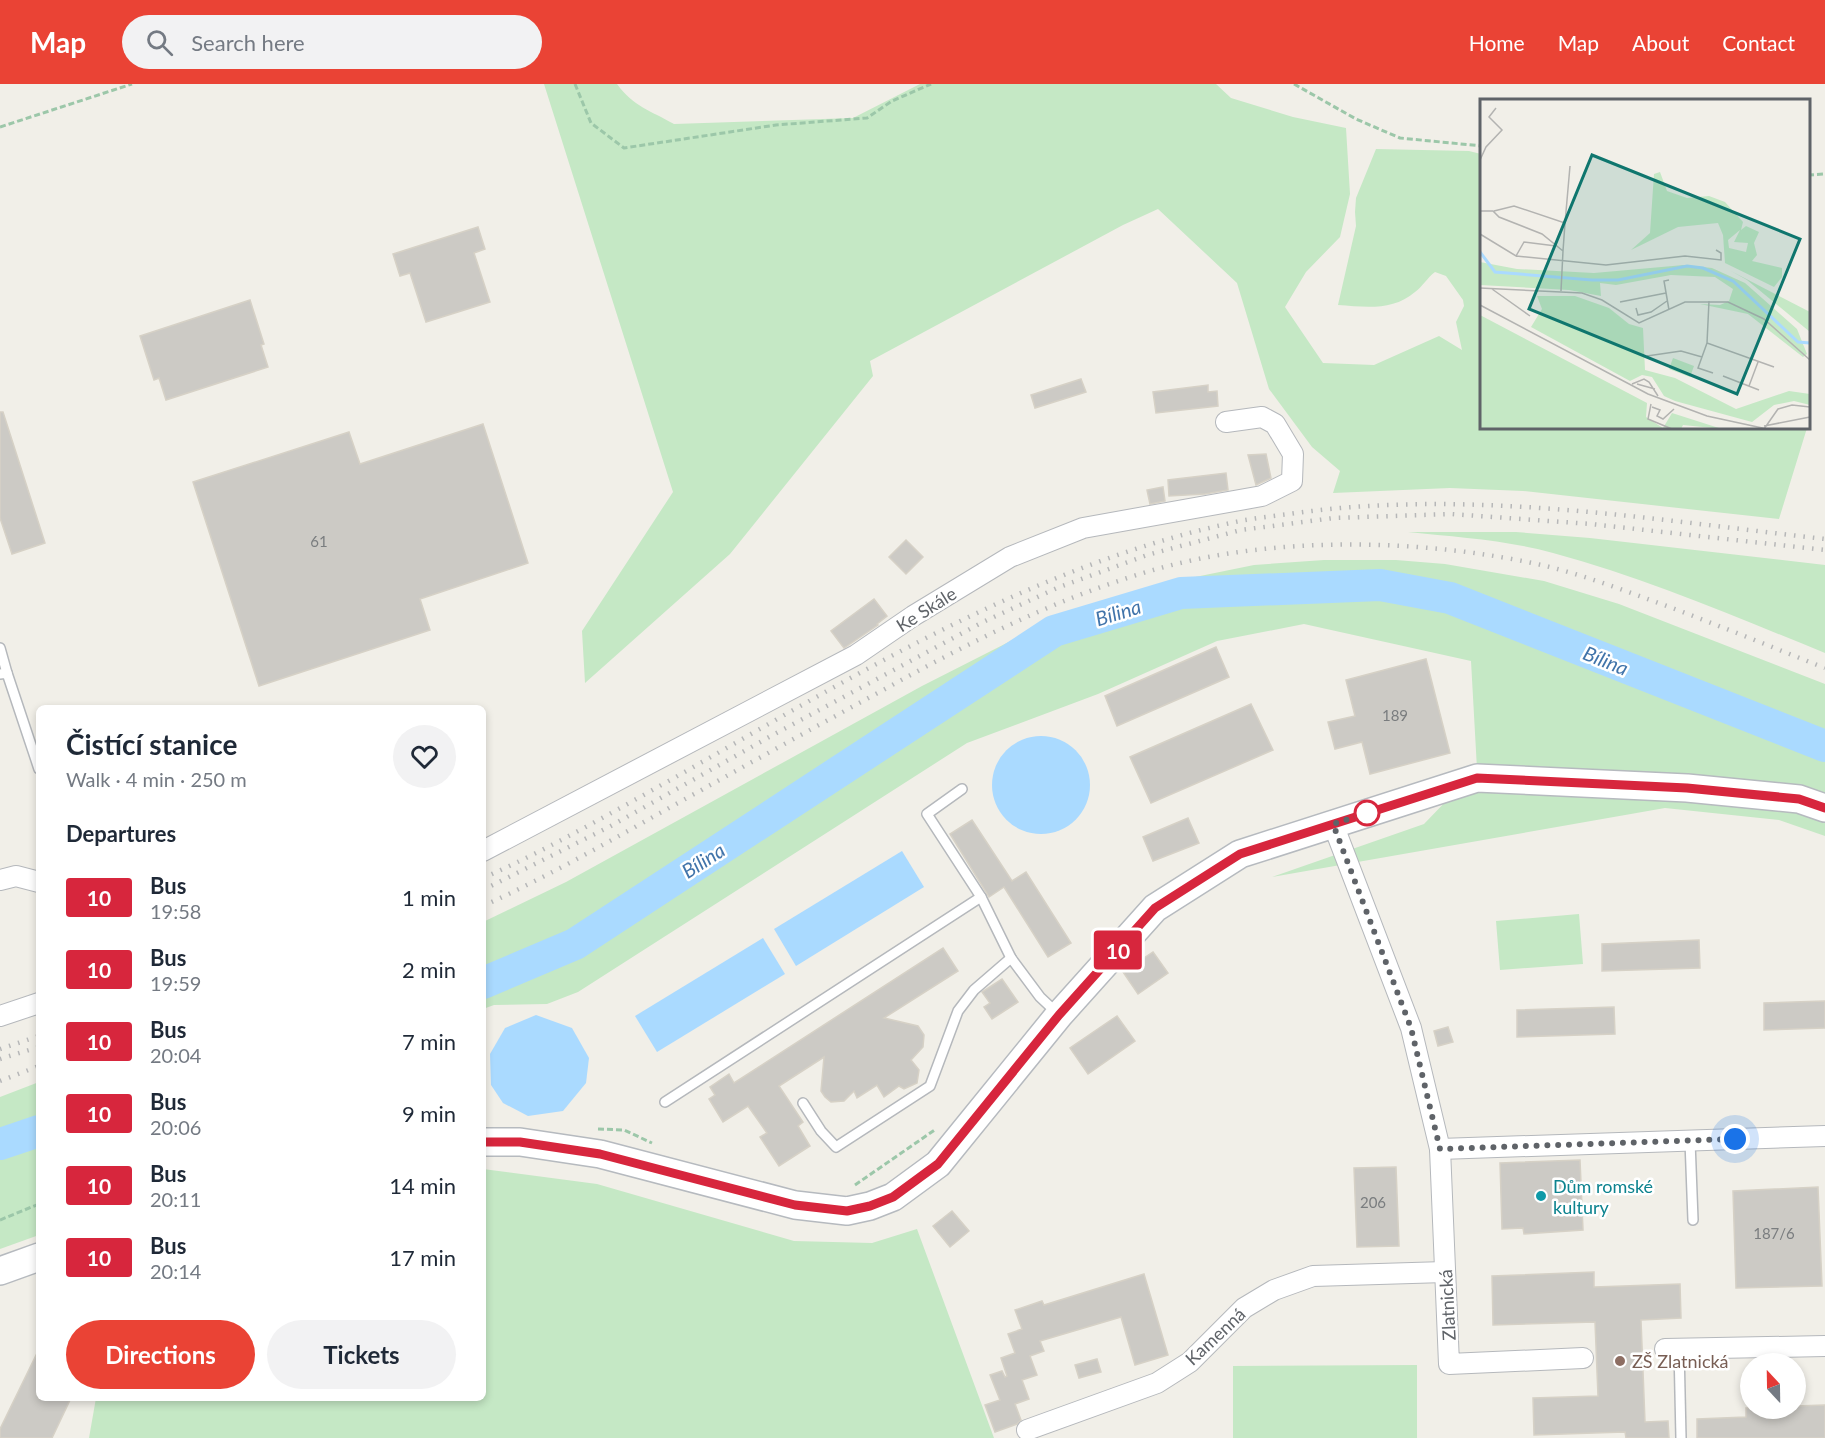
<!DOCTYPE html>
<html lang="en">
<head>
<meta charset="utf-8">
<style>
	:root { --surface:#fff; --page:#f2f2f3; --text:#1f2937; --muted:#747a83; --accent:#ea4335 }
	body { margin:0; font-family:Lato,sans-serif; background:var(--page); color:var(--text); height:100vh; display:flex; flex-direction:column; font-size:22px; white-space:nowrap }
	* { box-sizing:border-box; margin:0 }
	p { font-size:20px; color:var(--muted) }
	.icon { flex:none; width:33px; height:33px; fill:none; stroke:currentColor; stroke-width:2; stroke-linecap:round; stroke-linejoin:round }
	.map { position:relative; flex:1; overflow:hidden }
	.panel { position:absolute; left:36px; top:621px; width:450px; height:696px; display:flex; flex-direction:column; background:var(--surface); border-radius:9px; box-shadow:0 3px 9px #0003 }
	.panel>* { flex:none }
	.badge { padding:0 12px; border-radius:4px; font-size:21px; line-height:39px }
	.needle { width:39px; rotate:338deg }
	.tools { position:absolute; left:1740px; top:1269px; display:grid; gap:12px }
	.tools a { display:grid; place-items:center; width:66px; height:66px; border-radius:50%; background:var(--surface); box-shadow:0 3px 9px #0003; font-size:30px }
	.you { position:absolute; width:30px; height:30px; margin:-15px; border:4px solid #fff; border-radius:50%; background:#1a73e8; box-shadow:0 0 0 9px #1a73e833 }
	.map>.badge { position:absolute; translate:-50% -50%; box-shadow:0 0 0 3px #fff }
	h2 { padding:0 30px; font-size:22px; line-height:54px }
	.round { display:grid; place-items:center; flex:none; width:63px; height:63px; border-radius:32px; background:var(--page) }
	.summary { display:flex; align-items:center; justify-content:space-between; height:102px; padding:0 30px }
	h1 { font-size:28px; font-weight:700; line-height:45px }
	.action { display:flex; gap:12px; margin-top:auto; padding:12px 30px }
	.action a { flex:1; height:69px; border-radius:36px; background:var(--accent); color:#fff; font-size:24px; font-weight:700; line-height:69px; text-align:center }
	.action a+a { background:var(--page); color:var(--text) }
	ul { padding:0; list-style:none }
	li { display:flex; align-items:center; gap:18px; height:72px; padding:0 30px }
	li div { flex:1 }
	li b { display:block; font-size:22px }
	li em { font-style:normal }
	li .badge { min-width:66px; font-weight:700; text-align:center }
	header { display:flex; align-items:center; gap:36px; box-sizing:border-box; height:84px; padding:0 30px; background:var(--accent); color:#fff }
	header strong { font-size:28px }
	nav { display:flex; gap:33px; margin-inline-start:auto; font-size:21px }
	.search { width:420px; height:54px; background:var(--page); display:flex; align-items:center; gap:15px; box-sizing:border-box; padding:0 21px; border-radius:33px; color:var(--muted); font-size:22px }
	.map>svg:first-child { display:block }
	.green { fill:#c5e8c5 }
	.water { fill:#aadaff }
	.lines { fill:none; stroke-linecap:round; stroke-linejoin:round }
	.river { stroke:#aadaff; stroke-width:32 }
	.building { fill:#cccac5; stroke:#d6d1c6; stroke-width:1.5 }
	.lane-casing { stroke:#b5b8bc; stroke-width:12 }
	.street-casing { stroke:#b5b8bc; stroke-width:22 }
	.secondary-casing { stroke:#b6babf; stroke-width:30 }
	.path { stroke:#9cc7a9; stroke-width:3; stroke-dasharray:6 3; stroke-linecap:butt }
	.lane { stroke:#fff; stroke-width:9 }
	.street { stroke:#fff; stroke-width:20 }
	.secondary { stroke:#fff; stroke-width:27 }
	.rail { stroke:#b6b7b8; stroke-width:4.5; stroke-dasharray:1.5 8; stroke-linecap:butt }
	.line-casing { stroke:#fff; stroke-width:14 }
	.line { stroke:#d7263d; stroke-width:9 }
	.walk { stroke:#5f6368; stroke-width:6; stroke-dasharray:0 10.8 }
	.stop-dot { fill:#fff; stroke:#d7263d; stroke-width:3 }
	.culture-dot { fill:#0f9aa8; stroke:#fff; stroke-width:2 }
	.education-dot { fill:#8d6e63; stroke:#fff; stroke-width:2 }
	.labels { text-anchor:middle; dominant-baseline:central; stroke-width:5; stroke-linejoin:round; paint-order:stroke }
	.number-label { font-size:15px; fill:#7a7d7f }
	.street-label { font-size:18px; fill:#5f6368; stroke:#fff }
	.culture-label { font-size:18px; fill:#0d838f; stroke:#fff; text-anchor:start }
	.education-label { font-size:18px; fill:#785e54; stroke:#fff; text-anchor:start }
	.water-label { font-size:20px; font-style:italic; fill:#4174aa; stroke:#fff }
	.inset-river { fill:none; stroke:#aadaff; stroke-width:3 }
	.inset-road { fill:none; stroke:#b3b3b1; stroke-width:1.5 }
	.view { fill:#0f766e; fill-opacity:0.15; stroke:#0f766e; stroke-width:3 }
	.inset-edge { fill:none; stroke:#5f6368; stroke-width:3 }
</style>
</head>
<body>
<header>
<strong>Map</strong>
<div class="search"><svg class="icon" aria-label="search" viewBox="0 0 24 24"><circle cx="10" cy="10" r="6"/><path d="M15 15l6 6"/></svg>Search here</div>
<nav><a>Home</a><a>Map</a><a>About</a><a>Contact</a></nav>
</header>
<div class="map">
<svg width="1825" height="1354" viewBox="0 0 1825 1354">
	<rect width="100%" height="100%" fill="#f1efe8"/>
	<g class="green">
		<path d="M544,0H617C633,22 651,27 674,40L853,34L920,0H1216L1231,14L1293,33L1346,44L1350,110L1340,153L1306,188L1285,223L1323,279L1374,281L1439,252L1462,266L1456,238L1464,222L1463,216L1446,192L1435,188C1427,194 1423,202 1415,208C1393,227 1366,223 1338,221L1356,142L1355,128L1356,114L1376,65L1469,67L1481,70L1482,344H1807L1779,435L1523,407L1450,404L1333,409L1340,387L1312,363L1269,305L1237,199L1158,125L1123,141L870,277L873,292L730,470L585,599L582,547L673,408Z"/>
		<path d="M1408,448H1516L1590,454L1825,481V569C1736,533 1646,494 1553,469C1506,456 1456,453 1408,448Z"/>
		<path d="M1324,476H1396L1445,480L1544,497L1619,520L1825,600V752L1779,736L1665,724L1272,793L1424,740L1477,685L1471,577L1304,540L1217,557L1098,610L967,659L578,908L547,920L494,921L483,925V838L566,798L922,602L1034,545L1156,501L1254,481Z"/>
		<path d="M1579,830L1583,880L1500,886L1496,837Z"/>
		<path d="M39,998V1151L0,1165V1013Z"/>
		<path d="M483,1085L597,1100L794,1157L872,1159L917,1145L994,1354H89L96,1314H483Z"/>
		<path d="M1417,1281V1354H1233V1282Z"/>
	</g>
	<g class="water">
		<circle cx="1041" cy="701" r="49"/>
		<path d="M902,767L924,803L796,882L774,845Z"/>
		<path d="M763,854L785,890L657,968L635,932Z"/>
		<path d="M536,931L572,944L589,974L586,999L563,1027L528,1032L503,1019L491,1001L490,970L505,944Z"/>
	</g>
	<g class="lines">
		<g class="river">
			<path d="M483,899L575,860L1054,547L1181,509L1380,501L1450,514L1825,662"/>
			<path d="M0,1060L39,1047"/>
		</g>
	</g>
	<g class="building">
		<path d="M478,143L485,165L474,169L490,218L426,238L410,189L400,192L393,170Z"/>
		<path d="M250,216L264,260L261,261L268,283L166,316L159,294L154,296L140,252Z"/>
		<path d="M1081,295L1086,308L1035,324L1031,311Z"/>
		<path d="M1208,301V308L1217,307L1218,322L1156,329L1153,308Z"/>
		<path d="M0,328H3L45,459L12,470L0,434Z"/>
		<path d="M483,340L528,479L420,515L430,546L259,602L193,398L349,348L360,380Z"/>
		<path d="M1266,370L1271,394L1256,401L1248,371Z"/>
		<path d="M1226,389L1228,406L1205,410L1169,412L1168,396Z"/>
		<path d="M1163,403L1165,417L1150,420L1147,406Z"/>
		<path d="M906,456L923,473L906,490L889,473Z"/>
		<path d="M874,515L887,532L877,540L878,541L844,564L831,547Z"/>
		<path d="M1216,563L1229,593L1117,642L1105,612Z"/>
		<path d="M1426,575L1450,669L1370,690L1362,658L1335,665L1328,638L1355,632L1346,596Z"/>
		<path d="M1251,620L1273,666L1151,719L1130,673Z"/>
		<path d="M1188,734L1199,759L1153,777L1143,753Z"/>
		<path d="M972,736L1012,797L1026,788L1071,859L1048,873L1004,803L989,813L950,750Z"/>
		<path d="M1699,856L1700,884L1602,887V860Z"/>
		<path d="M943,864L958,887L884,934L918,942L924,951L923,963L911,976L919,986L917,999L904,1005L899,1002L884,1013L877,1001L857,1014L854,1007L844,1017L831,1018L825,1013L821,1007L824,973L779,1002L803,1038L798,1042L810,1062L779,1082L760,1053L767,1049L748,1022L723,1038L709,1015L715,1011L710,1003L729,990L734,999Z"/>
		<path d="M1153,868L1168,889L1138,910L1123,888Z"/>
		<path d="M1002,895L1018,918L992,935L984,923L990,919L982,908Z"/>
		<path d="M1825,917V944L1764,946V919Z"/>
		<path d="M1614,923L1615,950L1517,953V926Z"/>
		<path d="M1117,932L1135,957L1088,990L1070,964Z"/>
		<path d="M1448,943L1453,958L1438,962L1434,947Z"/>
		<path d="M1580,1076L1583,1146L1524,1150L1523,1144L1502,1145L1500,1079Z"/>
		<path d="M1396,1083L1399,1162L1357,1163L1354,1084Z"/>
		<path d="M1818,1103L1822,1202L1736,1204L1733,1107Z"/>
		<path d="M952,1127L969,1147L950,1163L933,1142Z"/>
		<path d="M1594,1188V1203L1680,1200L1681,1234L1641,1236L1645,1338L1668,1337L1669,1354H1626L1625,1348L1534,1351L1533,1314L1598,1312L1595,1238L1493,1241L1492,1192Z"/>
		<path d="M1144,1190L1168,1271L1135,1281L1121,1233L1040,1257L1044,1267L1030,1272L1037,1291L1022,1296L1029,1315L1015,1320L1021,1336L1017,1340L995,1348L985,1321L1000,1316L990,1291L1002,1287L1005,1293L1007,1292L1001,1274L1015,1269L1008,1250L1022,1245L1015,1226L1042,1217L1044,1221Z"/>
		<path d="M39,1265V1314H71L52,1354H0V1345Z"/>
		<path d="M1097,1275L1101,1288L1079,1294L1075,1281Z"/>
		<path d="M1825,1321V1354H1697V1335L1746,1333V1324H1796V1322Z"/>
	</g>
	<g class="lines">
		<g class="lane-casing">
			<g id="lane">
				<path d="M0,564L7,589"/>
				<path d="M0,590L7,589L39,685"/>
				<path d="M962,705L927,730L981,813L1011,874L1040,913L1057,929"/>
				<path d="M665,1018L981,813"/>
				<path d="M803,1019L821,1047L836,1063L930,1002L958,927L974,906L1011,874"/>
				<path d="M1690,1057L1693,1136"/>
				<path d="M1679,1264L1681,1354"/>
			</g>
		</g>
		<g class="street-casing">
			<g id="street">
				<path d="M1333,740L1411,944L1440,1065L1825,1052"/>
				<path d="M483,767L856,571L913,532L1010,473L1083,444L1262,412L1292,397L1293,370L1275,340L1262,333L1226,338"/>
				<path d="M0,796L16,792L39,798"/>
				<path d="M0,932L39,919"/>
				<path d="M1440,1065L1449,1280L1583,1274"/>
				<path d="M1665,1265L1825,1262"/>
				<path d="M1027,1346L1157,1299L1190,1278L1244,1224L1274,1206L1313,1192L1445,1188"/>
			</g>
		</g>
		<g class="secondary-casing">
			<g id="secondary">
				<path d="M483,1058H520L600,1070L795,1121L847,1127L870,1122L893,1113L938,1080L1059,931L1155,824L1240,770L1477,694L1687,704L1799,715L1825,724"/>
				<path d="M0,1187L39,1173"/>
			</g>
		</g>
		<g class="path">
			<path d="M575,0L591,39L624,64L776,41L867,34L892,17L931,0"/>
			<path d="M1294,0L1356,35L1400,54L1482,62"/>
			<path d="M0,43L132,0"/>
			<path d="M1808,91L1825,90"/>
			<path d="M598,1045L624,1046L652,1059"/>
			<path d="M855,1101L936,1045"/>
			<path d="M0,1136L39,1120"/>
		</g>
		<use href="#lane" class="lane"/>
		<use href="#street" class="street"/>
		<use href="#secondary" class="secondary"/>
		<g class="rail">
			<path d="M483,794C549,765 611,729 674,694C854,592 1034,480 1240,437C1256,434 1273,432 1289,430C1468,404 1647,435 1825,455"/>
			<path d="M483,806L609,743L771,652L983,538L1057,504L1147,471L1241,446L1334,434L1451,430L1591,440L1825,466"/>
			<path d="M483,822C547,793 608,758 669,724C741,684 813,644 885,605C970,558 1057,514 1150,487C1271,451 1423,454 1546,482C1583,491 1620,505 1656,518C1713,539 1769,562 1825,584"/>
			<path d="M0,965L39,952"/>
			<path d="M0,975L39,963"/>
			<path d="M0,997L39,982"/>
		</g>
	</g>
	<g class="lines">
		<g class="line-casing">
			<path id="line" d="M483,1058H520L600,1070L795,1121L847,1127L870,1122L893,1113L938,1080L1059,931L1155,824L1240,770L1477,694L1687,704L1799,715L1825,724"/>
		</g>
		<use href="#line" class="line"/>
		<path class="walk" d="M1367,729L1333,740L1411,944L1440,1065L1735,1055"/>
	</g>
	<circle class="stop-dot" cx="1367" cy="729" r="12"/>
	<circle class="culture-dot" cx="1541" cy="1112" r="6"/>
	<circle class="education-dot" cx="1620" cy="1277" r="6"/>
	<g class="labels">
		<g class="number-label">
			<text x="319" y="457">61</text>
			<text x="1395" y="631">189</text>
			<text x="1373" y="1118">206</text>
			<text x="1774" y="1149">187/6</text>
		</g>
		<g class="street-label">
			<text transform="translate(926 525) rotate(-32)">Ke Skále</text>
			<text transform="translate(1447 1221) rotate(-93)">Zlatnická</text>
			<text transform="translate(1215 1252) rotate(-43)">Kamenná</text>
		</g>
		<g class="culture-label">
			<text x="1553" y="1102">Dům romské<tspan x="1553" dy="21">kultury</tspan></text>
		</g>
		<g class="education-label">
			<text x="1632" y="1277">ZŠ Zlatnická</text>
		</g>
		<g class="water-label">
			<text transform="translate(1118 528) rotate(-17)">Bílina</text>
			<text transform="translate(1606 576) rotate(22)">Bílina</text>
			<text transform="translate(703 776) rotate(-33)">Bílina</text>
		</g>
	</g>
	<g transform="translate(1480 15)">
		<rect width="330" height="330" fill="#f1efe8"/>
		<path d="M180,73L187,92L207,99L229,97L245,103L263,123L261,131L266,127L279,133L274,144L277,156L272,162L302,169V178L294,188L245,164L243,136L238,124L198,128L151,151L170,134L174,75ZM260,131L254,143L268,144L266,153L249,149L248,141ZM0,163L37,170L114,174L204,166L232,169L265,184L317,230L327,255L323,258L268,215L220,205L240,206L249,202L253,190L235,178L191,176L136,186L120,184L121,197L89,191L0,186ZM251,172L330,213V233L267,181ZM57,197H95L129,209L149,225L163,229L165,271L195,279L256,310L309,292L330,295V306L314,302L294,306L272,323L195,302L184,297L172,278L162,276L150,282L51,228L62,210ZM0,216L167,304L166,318L183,329L192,314L242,330L203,326L201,330H0ZM193,259L214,267L210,278L189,270Z" fill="#c5e8c5" fill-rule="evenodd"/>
		<path class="inset-river" d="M0,153L15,173L112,181H138L207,167L223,169L253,182L318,243L330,244"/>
		<path class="inset-road" d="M0,61L6,48L22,31L9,18L16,9M0,112H13L19,118L62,135L83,152L81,192M14,112L34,107L85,124L83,152M85,124L90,67M0,135L36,157L44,143L76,147M36,157L126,166L205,157L241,161V154L236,151M189,181L184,182L189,211M0,189L102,194L122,201L159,224L205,203H248L284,220L330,261M12,190L50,217M229,202L227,244L294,268M140,203L186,194M0,206L168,295L227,317L287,330M156,209L158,216L171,213L187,202M227,244L218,269L233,274M167,257L201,252L222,258M243,277L279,291M152,285L164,280L169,283L178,297M157,285L175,290M269,287L278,263M171,305L168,320L192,330M172,308L180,311L177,317L183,320L194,310M284,327L330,318M284,330L298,310L312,306L330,308"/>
		<path class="view" d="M112,56L320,140L257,295L49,210Z"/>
		<rect width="330" height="330" class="inset-edge"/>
	</g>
</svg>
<div class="tools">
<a><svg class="needle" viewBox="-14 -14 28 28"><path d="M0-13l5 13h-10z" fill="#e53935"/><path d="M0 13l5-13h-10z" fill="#747a83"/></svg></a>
</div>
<div class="you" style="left:1735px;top:1055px"></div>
<b class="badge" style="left:1118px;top:866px;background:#d7263d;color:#fff">10</b>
<section class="panel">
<div class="summary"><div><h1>Čistící stanice</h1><p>Walk · 4 min · 250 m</p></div><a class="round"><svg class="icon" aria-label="heart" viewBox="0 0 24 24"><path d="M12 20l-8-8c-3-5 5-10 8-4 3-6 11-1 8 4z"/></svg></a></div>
<h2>Departures</h2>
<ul>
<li><span class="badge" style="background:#d7263d;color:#fff">10</span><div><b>Bus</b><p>19:58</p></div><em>1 min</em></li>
<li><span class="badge" style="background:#d7263d;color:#fff">10</span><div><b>Bus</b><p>19:59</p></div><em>2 min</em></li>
<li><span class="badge" style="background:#d7263d;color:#fff">10</span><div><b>Bus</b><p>20:04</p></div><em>7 min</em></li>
<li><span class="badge" style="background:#d7263d;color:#fff">10</span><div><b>Bus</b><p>20:06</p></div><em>9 min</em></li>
<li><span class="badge" style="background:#d7263d;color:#fff">10</span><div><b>Bus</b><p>20:11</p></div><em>14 min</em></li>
<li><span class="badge" style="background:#d7263d;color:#fff">10</span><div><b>Bus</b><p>20:14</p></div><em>17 min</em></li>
</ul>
<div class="action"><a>Directions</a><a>Tickets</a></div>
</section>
</div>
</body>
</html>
